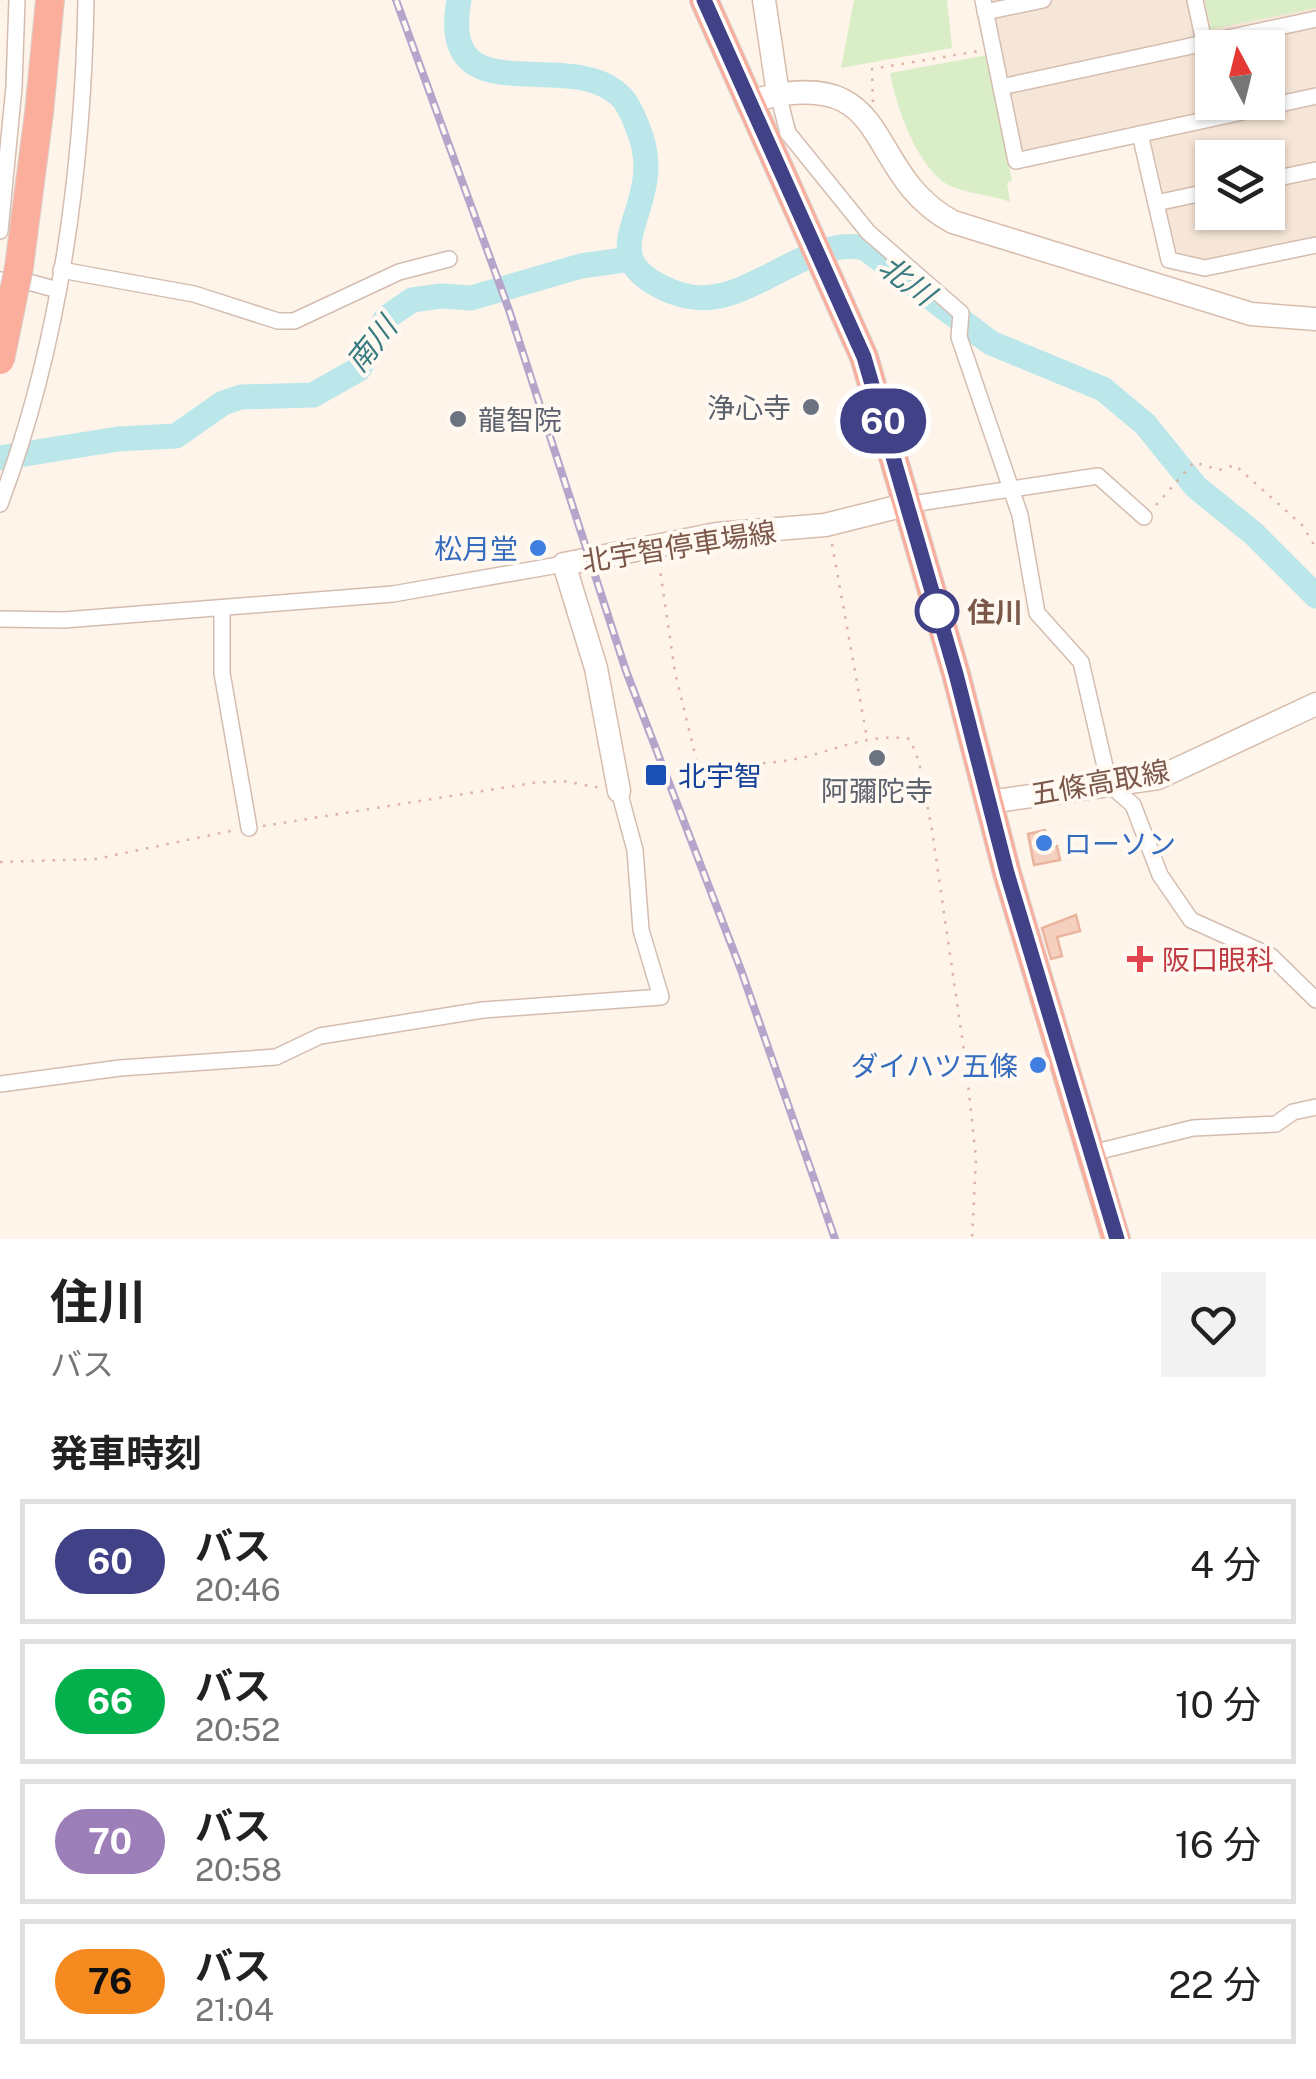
<!DOCTYPE html>
<html lang="ja">
<head>
<meta charset="utf-8">
<style>
	:root { --surface:#fff; --page:#f2f2f2; --text:#222; --muted:#767676; --line:#e0e0e0 }
	body { margin:0; font-family:"Public Sans","Noto Sans JP",sans-serif; background:var(--page); color:var(--text); height:100vh; display:flex; flex-direction:column; font-size:38px; white-space:nowrap }
	* { box-sizing:border-box; margin:0 }
	p { font-size:32px; color:var(--muted) }
	.icon { flex:none; width:55px; height:55px; fill:none; stroke:currentColor; stroke-width:2; stroke-linecap:round; stroke-linejoin:round }
	.map { position:relative; height:1239px; overflow:hidden }
	.sheet { display:flex; flex-direction:column; background:var(--surface); flex:1 }
	.sheet>* { flex:none }
	.badge { padding:0 20px; border-radius:32px; font-size:35px; line-height:65px }
	.needle { width:65px; rotate:353deg }
	.buttons { position:absolute; left:1195px; top:30px; display:grid; gap:20px }
	.buttons a { display:grid; place-items:center; width:90px; height:90px; border-radius:0px; background:var(--surface); box-shadow:0 2px 8px #0004; font-size:50px }
	.map>.badge { position:absolute; translate:-50% -50%; box-shadow:0 0 0 5px #fff }
	h2 { padding:0 50px; font-size:38px; line-height:90px }
	.round { display:grid; place-items:center; flex:none; width:105px; height:105px; border-radius:0px; background:var(--page) }
	.summary { display:flex; align-items:center; justify-content:space-between; height:170px; padding:0 50px }
	h1 { font-size:48px; font-weight:700; line-height:75px }
	ul { padding:0; list-style:none }
	li { display:flex; align-items:center; gap:30px; height:125px; margin:0 20px 15px; padding:0 30px; border:5px solid var(--line); border-radius:0px }
	li div { flex:1 }
	li b { display:block; font-size:38px }
	li em { font-style:normal }
	li .badge { min-width:110px; font-weight:700; text-align:center }
	.map>svg:first-child { display:block }
	.residential { fill:#f6e6d7; fill-rule:evenodd }
	.green { fill:#d9eec6 }
	.lines { fill:none; stroke-linecap:round; stroke-linejoin:round }
	.river { stroke:#bbe7ea; stroke-width:25 }
	.building { fill:#f6d0bf; stroke:#eab59e; stroke-width:2.5 }
	.street-casing { stroke:#d4bdb0; stroke-width:18 }
	.secondary-casing { stroke:#d8bdad; stroke-width:25 }
	.highway-casing { stroke:#dad0cc; stroke-width:30 }
	.path { stroke:#dcb3a1; stroke-width:2.5; stroke-dasharray:2.5 8; stroke-linecap:butt }
	.street { stroke:#fff; stroke-width:15 }
	.secondary { stroke:#fff; stroke-width:22 }
	.highway { stroke:#fcae9c; stroke-width:28 }
	.rail-casing { stroke:#b6a5ca; stroke-width:8 }
	.rail { stroke:#fff9f2; stroke-width:4; stroke-dasharray:11; stroke-linecap:butt }
	.highway-bridge-casing { stroke:#dad0cc; stroke-width:30; stroke-linecap:butt }
	.highway-bridge { stroke:#fcae9c; stroke-width:28 }
	.line-casing { stroke:#fff; stroke-width:22 }
	.line { stroke:#414188; stroke-width:15 }
	.worship-dot { fill:#6b7280; stroke:#fff9f2; stroke-width:4 }
	.shop-dot { fill:#3f7fe0; stroke:#fff9f2; stroke-width:4 }
	.stop-dot { fill:#fff; stroke:#414188; stroke-width:5 }
	.transit-dot { fill:#1a4fb4; stroke:#fff9f2; stroke-width:4 }
	.health-dot { fill:#e0444e; stroke:#fff9f2; stroke-width:4 }
	.labels { text-anchor:middle; dominant-baseline:central; stroke-width:8; stroke-linejoin:round; paint-order:stroke }
	.worship-label { font-size:28px; fill:#5b616d; stroke:#fff9f2; text-anchor:end }
	.street-label { font-size:28px; fill:#7c584a; stroke:#fff9f2 }
	.shop-label { font-size:28px; fill:#366cbe; stroke:#fff9f2; text-anchor:end }
	.stop-label { font-size:28px; font-weight:bold; fill:#7c584a; stroke:#fff9f2; text-anchor:start }
	.transit-label { font-size:28px; fill:#164399; stroke:#fff9f2; text-anchor:start }
	.health-label { font-size:28px; fill:#be3a42; stroke:#fff9f2; text-anchor:start }
	.water-label { font-size:30px; font-style:italic; fill:#3b7c82; stroke:#fff9f2 }
</style>
</head>
<body>
<div class="map">
<svg width="1316" height="1239" viewBox="0 0 1316 1239">
	<rect width="100%" height="100%" fill="#fef4ea"/>
	<path class="residential" d="M983,0H1316V245L1205,268L1169,260L1140,135L1016,161ZM1212,48H1268V102H1212ZM1212,158H1268V212H1212Z"/>
	<g class="green">
		<path d="M854,0H947L952,48L841,68Z"/>
		<path d="M1205,0H1316V8L1211,29Z"/>
		<path d="M988,55L1012,181L1007,183L1010,202C990,194 966,194 948,185C917,167 896,106 890,73Z"/>
	</g>
	<g class="lines">
		<g class="river">
			<path d="M459,0C437,117 566,47 618,94C627,101 633,115 637,126C664,186 620,226 631,259C637,276 662,289 679,294C744,316 803,234 865,248L991,343L1103,389L1145,424L1196,487L1253,533L1316,596"/>
			<path d="M0,458L118,439L176,436L223,403L241,397L313,395L359,369L386,318L412,300L441,296L471,298L581,266L631,259"/>
		</g>
	</g>
	<g class="building">
		<path d="M1045,830L1049,848L1057,846L1060,860L1034,865L1028,834Z"/>
		<path d="M1076,915L1080,931L1057,937L1062,956L1051,959L1042,928Z"/>
	</g>
	<g class="lines">
		<g class="street-casing">
			<g id="street">
				<path d="M983,0L1016,161L1316,96"/>
				<path d="M1195,0L1204,42"/>
				<path d="M985,12L1043,0"/>
				<path d="M1001,87L1316,19"/>
				<path d="M778,94L788,133L868,232L961,313L959,337L1020,515L1037,613L1081,662L1109,784L1133,805L1160,875L1191,920L1271,956L1316,1000"/>
				<path d="M1140,134L1169,260L1205,268L1316,245"/>
				<path d="M1268,180L1316,170"/>
				<path d="M1156,203L1212,191"/>
				<path d="M0,231L14,87L17,0"/>
				<path d="M61,270L194,294L278,321H294L399,272L449,259"/>
				<path d="M0,280H21L58,290"/>
				<path d="M0,504C60,345 83,169 86,0"/>
				<path d="M905,505L1098,476L1144,517"/>
				<path d="M222,608V673L249,828"/>
				<path d="M0,619L64,620L393,594L564,564"/>
				<path d="M0,1084L120,1068L276,1057L320,1036L483,1010L661,997L641,930L635,850L619,791"/>
				<path d="M1092,1153L1193,1128L1276,1124L1293,1112L1316,1107"/>
			</g>
		</g>
		<g class="secondary-casing">
			<g id="secondary">
				<path d="M764,0L778,94"/>
				<path d="M747,102C900,59 858,171 953,222L1251,314L1316,319"/>
				<path d="M619,791L596,668L564,564L717,534L825,525L905,505"/>
				<path d="M989,802L1158,778L1316,704"/>
			</g>
		</g>
		<g class="highway-casing">
			<g id="highway">
				<path d="M704,0L864,357L956,674L1007,873L1116,1239"/>
				<path d="M39,113L50,0"/>
			</g>
		</g>
		<g class="path">
			<path d="M873,102L872,69L979,51"/>
			<path d="M1156,505L1194,462L1219,470L1235,465L1302,525L1316,548"/>
			<path d="M832,544L867,738"/>
			<path d="M659,563L675,672L698,767C731,764 768,765 801,758C838,749 870,733 910,739L919,762L932,830L966,1065L976,1158L972,1239"/>
			<path d="M263,826L533,783L563,781L601,788"/>
			<path d="M0,862L96,859L235,830"/>
		</g>
		<use href="#street" class="street"/>
		<use href="#secondary" class="secondary"/>
		<use href="#highway" class="highway"/>
		<g class="rail-casing">
			<path id="rail" d="M396,0L509,310L626,671L741,970L835,1239"/>
		</g>
		<use href="#rail" class="rail"/>
		<g class="highway-bridge-casing">
			<path id="highway-bridge" d="M0,360L19,267L39,113"/>
		</g>
		<use href="#highway-bridge" class="highway-bridge"/>
	</g>
	<g class="lines">
		<g class="line-casing">
			<path id="line" d="M704,0L864,357L956,674L1007,873L1117,1239"/>
		</g>
		<use href="#line" class="line"/>
	</g>
	<g class="worship-dot">
		<circle cx="811" cy="407" r="10"/>
		<circle cx="458" cy="419" r="10"/>
		<circle cx="877" cy="758" r="10"/>
	</g>
	<g class="shop-dot">
		<circle cx="538" cy="548" r="10"/>
		<circle cx="1044" cy="843" r="10"/>
		<circle cx="1038" cy="1065" r="10"/>
	</g>
	<circle class="stop-dot" cx="937" cy="611" r="20"/>
	<rect class="transit-dot" x="644" y="763" width="24" height="24" rx="5"/>
	<path class="health-dot" d="M1135 944h10v10h10v10h-10v10h-10v-10h-10v-10h10z"/>
	<g class="labels">
		<g class="worship-label">
			<text x="791" y="407">浄心寺</text>
			<text x="478" y="419" text-anchor="start">龍智院</text>
			<text x="877" y="790" text-anchor="middle">阿彌陀寺</text>
		</g>
		<g class="street-label">
			<text transform="translate(679 546) rotate(-9)">北宇智停車場線</text>
			<text transform="translate(1100 782) rotate(-10)">五條高取線</text>
		</g>
		<g class="shop-label">
			<text x="518" y="548">松月堂</text>
			<text x="1064" y="843" text-anchor="start">ローソン</text>
			<text x="1018" y="1065">ダイハツ五條</text>
		</g>
		<g class="stop-label">
			<text x="967" y="611">住川</text>
		</g>
		<g class="transit-label">
			<text x="678" y="775">北宇智</text>
		</g>
		<g class="health-label">
			<text x="1162" y="959">阪口眼科</text>
		</g>
		<g class="water-label">
			<text transform="translate(907 280) rotate(37)">北川</text>
			<text transform="translate(371 344) rotate(-51)">南川</text>
		</g>
	</g>
</svg>
<div class="buttons">
<a><svg class="needle" viewBox="-14 -14 28 28"><path d="M0-13l5 13h-10z" fill="#e53935"/><path d="M0 13l5-13h-10z" fill="#767676"/></svg></a>
<a><svg class="icon" aria-label="layers" viewBox="0 0 24 24"><path d="M12 4l9 5-9 5-9-5zM3 14l9 5 9-5"/></svg></a>
</div>
<b class="badge" style="left:883px;top:421px;background:#414188;color:#fff">60</b>
</div>
<section class="sheet">
<div class="summary"><div><h1>住川</h1><p>バス</p></div><a class="round"><svg class="icon" aria-label="heart" viewBox="0 0 24 24"><path d="M12 20l-8-8c-3-5 5-10 8-4 3-6 11-1 8 4z"/></svg></a></div>
<h2>発車時刻</h2>
<ul>
<li><span class="badge" style="background:#414188;color:#fff">60</span><div><b>バス</b><p>20:46</p></div><em>4 分</em></li>
<li><span class="badge" style="background:#04b04c;color:#fff">66</span><div><b>バス</b><p>20:52</p></div><em>10 分</em></li>
<li><span class="badge" style="background:#9c7eb9;color:#fff">70</span><div><b>バス</b><p>20:58</p></div><em>16 分</em></li>
<li><span class="badge" style="background:#f58a20;color:#111">76</span><div><b>バス</b><p>21:04</p></div><em>22 分</em></li>
</ul>
</section>
</body>
</html>
